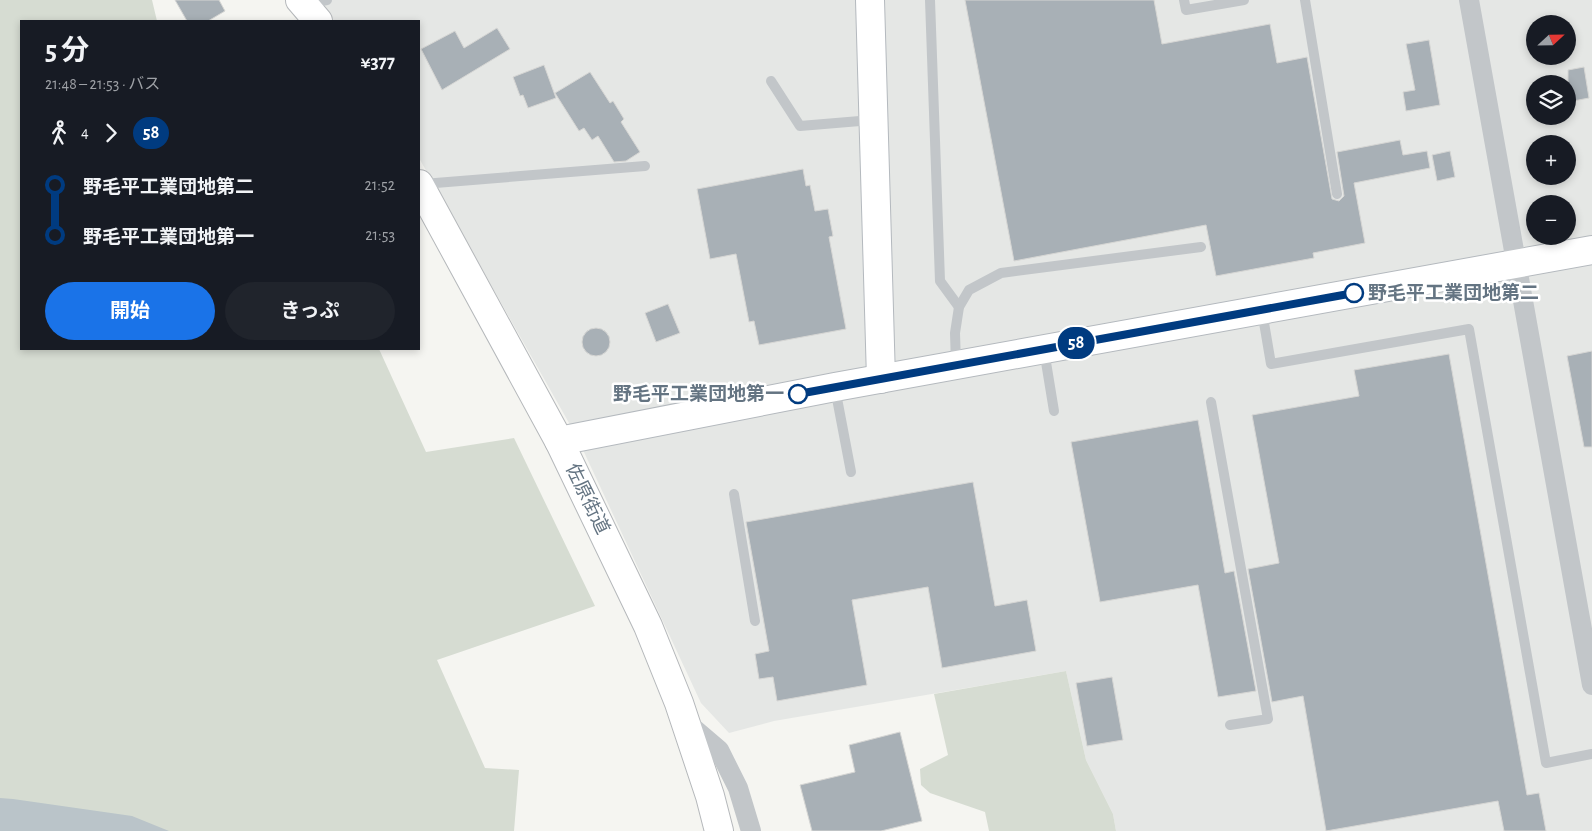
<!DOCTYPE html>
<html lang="ja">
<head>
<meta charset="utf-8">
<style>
	:root { --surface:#171b24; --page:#20242c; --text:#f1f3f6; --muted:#9ea1a6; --accent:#1a73e8 }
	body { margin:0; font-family:"Alegreya Sans","Noto Sans JP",sans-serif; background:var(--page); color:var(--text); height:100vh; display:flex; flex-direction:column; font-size:19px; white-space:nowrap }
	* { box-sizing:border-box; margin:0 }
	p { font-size:16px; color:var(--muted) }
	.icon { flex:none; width:28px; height:28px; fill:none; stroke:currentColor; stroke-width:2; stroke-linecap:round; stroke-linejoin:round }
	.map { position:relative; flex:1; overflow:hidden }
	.sheet { position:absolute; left:20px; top:20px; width:400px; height:330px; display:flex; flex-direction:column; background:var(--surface); border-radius:0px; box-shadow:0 2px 8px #0003 }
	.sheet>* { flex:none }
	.badge { padding:0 10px; border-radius:16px; font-size:18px; line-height:32px }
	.needle { width:32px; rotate:68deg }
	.buttons { position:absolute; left:1526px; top:15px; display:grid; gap:10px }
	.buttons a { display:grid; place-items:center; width:50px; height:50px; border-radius:50%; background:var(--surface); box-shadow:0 2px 8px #0003; font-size:25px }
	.map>.badge { position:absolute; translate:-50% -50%; box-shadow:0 0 0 2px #fff }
	.legs { display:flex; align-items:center; gap:8px; height:55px; padding:0 25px; font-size:16px }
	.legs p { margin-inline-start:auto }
	.overview { display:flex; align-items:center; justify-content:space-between; height:85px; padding:0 25px }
	h1 { font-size:28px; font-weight:700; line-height:38px }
	.button { display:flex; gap:10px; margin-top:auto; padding:10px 25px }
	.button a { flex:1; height:58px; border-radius:30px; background:var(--accent); color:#fff; font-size:20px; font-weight:700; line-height:58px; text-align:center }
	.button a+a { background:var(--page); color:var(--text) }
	ul { padding:0 25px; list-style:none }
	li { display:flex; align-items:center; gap:18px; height:50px; font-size:19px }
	li i { display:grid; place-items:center; width:8px; height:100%; margin:0 6px; background:currentColor }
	li i::after { content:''; width:12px; height:12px; margin:-6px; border:4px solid; border-radius:50%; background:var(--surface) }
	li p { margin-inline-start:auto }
	li:first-child i { background:linear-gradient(#0000 50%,currentColor 0) }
	li:last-child i { background:linear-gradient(currentColor 50%,#0000 0) }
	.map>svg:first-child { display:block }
	.built { fill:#e5e7e5; fill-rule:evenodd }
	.green { fill:#d6dcd2 }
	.water { fill:#bac4c9 }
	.building { fill:#a8b0b6; stroke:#d6d6d4 }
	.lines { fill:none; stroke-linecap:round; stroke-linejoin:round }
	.secondary-casing { stroke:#b4b9be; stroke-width:30 }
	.highway-casing { stroke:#b5b8bb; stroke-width:30 }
	.lane { stroke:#c2c6c9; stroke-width:10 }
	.street { stroke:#c2c6c9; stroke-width:20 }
	.secondary { stroke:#fff; stroke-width:28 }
	.highway { stroke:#fff; stroke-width:28 }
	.line-1-casing { stroke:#fff; stroke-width:11 }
	.line-1 { stroke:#003b80; stroke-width:8 }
	.stop-1-dot { fill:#fff; stroke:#003b80; stroke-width:2.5 }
	.labels { text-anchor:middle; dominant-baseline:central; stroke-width:5; stroke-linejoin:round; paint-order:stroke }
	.stop-label { font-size:19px; font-weight:bold; fill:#647482; stroke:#fff; text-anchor:start }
	.street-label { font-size:19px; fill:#647482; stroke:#fff }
</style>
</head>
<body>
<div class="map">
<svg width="1592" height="831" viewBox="0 0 1592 831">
	<rect width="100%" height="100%" fill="#f5f5f1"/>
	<path class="built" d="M320,0H1592V831H1116L1113,814L1086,760L1066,671L774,721L729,733L701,703L577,437L419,158V21H334ZM1535,24H1568V56H1535ZM1535,84H1568V116H1535ZM1535,144H1568V176H1535ZM1535,204H1568V236H1535Z"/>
	<g class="green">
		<path d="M0,0H152L157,21H21V349H379L426,452L514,438L595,606L437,660L485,768L519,770L514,831H0Z"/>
		<path d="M1066,671L1086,760L1113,814L1116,831H989L985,812L930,793L921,785L920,769L948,755L934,694Z"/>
	</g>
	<path class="water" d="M0,798L13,799L132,816L169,831H0Z"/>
	<g class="building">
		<path d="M175,0H219L225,11L208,21H187Z"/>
		<path d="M965,0H1154L1162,44L1270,24L1277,63L1307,57L1332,199L1339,201L1344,196L1337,152L1400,140L1403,155L1427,151L1430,168L1354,183L1365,243L1313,253L1314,258L1216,276L1206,225L1014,261Z"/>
		<path d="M497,28L510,49L442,90L421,49L455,31L464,48Z"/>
		<path d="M1429,40L1440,105L1406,111L1403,92L1415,90L1406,44Z"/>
		<path d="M544,65L556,98L528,108L523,95L520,96L513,77Z"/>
		<path d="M1584,67L1589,98L1568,102V70Z"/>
		<path d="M590,72L610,103L613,101L624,119L621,122L640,152L626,161L614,162L598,136L592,140L584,128L579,131L555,93Z"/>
		<path d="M1450,151L1455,177L1437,181L1432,155Z"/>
		<path d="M803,169L806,186L810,185L815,211L828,209L833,236L829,237L846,329L759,345L754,321L749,322L736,254L710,259L697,189Z"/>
		<path d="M668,304L680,333L656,342L645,313Z"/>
		<circle cx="596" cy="342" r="14"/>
		<path d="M1592,351V447H1584L1567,356Z"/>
		<path d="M1449,354L1527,795L1539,793L1546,831H1504L1498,801L1326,831L1303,696L1272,702L1248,569L1279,563L1252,415L1359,396L1354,370Z"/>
		<path d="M1198,420L1225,573L1234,571L1256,691L1218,697L1198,585L1100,602L1071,442Z"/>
		<path d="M973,482L995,606L1027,600L1036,651L942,668L928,587L852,600L867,685L777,701L773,677L759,679L755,654L769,651L746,522Z"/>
		<path d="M1112,677L1123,740L1087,746L1076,683Z"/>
		<path d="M900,732L922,821L881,831H812L800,785L855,772L849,745Z"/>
	</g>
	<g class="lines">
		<g class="secondary-casing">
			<g id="secondary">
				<path d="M870,0L881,379"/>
				<path d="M559,441L835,387L1592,250"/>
			</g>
		</g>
		<g class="highway-casing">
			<g id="highway">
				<path d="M300,0L318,21"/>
				<path d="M419,184L559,441L648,626L679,703L710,796L719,831"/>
			</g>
		</g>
		<g class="lane">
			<path d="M930,0L940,281L959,307"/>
			<path d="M1184,0L1186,10L1244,0"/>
			<path d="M1305,0L1337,194"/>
			<path d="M307,4L327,0"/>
			<path d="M771,81L800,126L872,120"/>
			<path d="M423,184L645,166"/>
			<path d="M1262,311L1271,364L1469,329L1546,763L1592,754"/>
			<path d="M1044,350L1054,411"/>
			<path d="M956,364L955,333L959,307L969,290L1001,273L1201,247"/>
			<path d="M835,388L851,472"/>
			<path d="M1211,402L1268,719L1230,725"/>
			<path d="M734,494L755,621"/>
		</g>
		<g class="street">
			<path d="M1469,0L1592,685"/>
			<path d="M685,721L719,750L738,788L751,831"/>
		</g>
		<use href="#secondary" class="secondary"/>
		<use href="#highway" class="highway"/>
	</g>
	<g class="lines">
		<g class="line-1-casing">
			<path id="line-1" d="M798,394L1354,293"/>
		</g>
		<use href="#line-1" class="line-1"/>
	</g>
	<g class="stop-1-dot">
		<circle cx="1354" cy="293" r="9"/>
		<circle cx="798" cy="394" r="9"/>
	</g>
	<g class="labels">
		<g class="stop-label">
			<text x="1368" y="293">野毛平工業団地第二</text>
			<text x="784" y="394" text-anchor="end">野毛平工業団地第一</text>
		</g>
		<g class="street-label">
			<text transform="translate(587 499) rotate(64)">佐原街道</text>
		</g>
	</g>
</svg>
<div class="buttons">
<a><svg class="needle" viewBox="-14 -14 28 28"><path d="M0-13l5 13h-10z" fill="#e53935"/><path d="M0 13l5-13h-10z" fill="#9ea1a6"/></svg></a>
<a><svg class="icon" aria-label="layers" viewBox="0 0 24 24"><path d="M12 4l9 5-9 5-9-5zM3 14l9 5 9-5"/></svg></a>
<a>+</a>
<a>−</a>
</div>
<b class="badge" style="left:1076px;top:343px;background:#003b80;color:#fff">58</b>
<section class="sheet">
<div class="overview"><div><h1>5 分</h1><p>21:48 – 21:53 · バス</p></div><b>¥377</b></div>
<div class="legs"><svg class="icon" aria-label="walk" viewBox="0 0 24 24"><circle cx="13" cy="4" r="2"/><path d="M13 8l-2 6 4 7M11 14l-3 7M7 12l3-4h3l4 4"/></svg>4<svg class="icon" aria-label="forward" viewBox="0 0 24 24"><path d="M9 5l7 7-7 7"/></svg><b class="badge" style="background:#003b80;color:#fff">58</b></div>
<ul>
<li><i style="color:#003b80"></i><b>野毛平工業団地第二</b><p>21:52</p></li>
<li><i style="color:#003b80"></i><b>野毛平工業団地第一</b><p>21:53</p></li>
</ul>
<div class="button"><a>開始</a><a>きっぷ</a></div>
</section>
</div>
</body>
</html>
